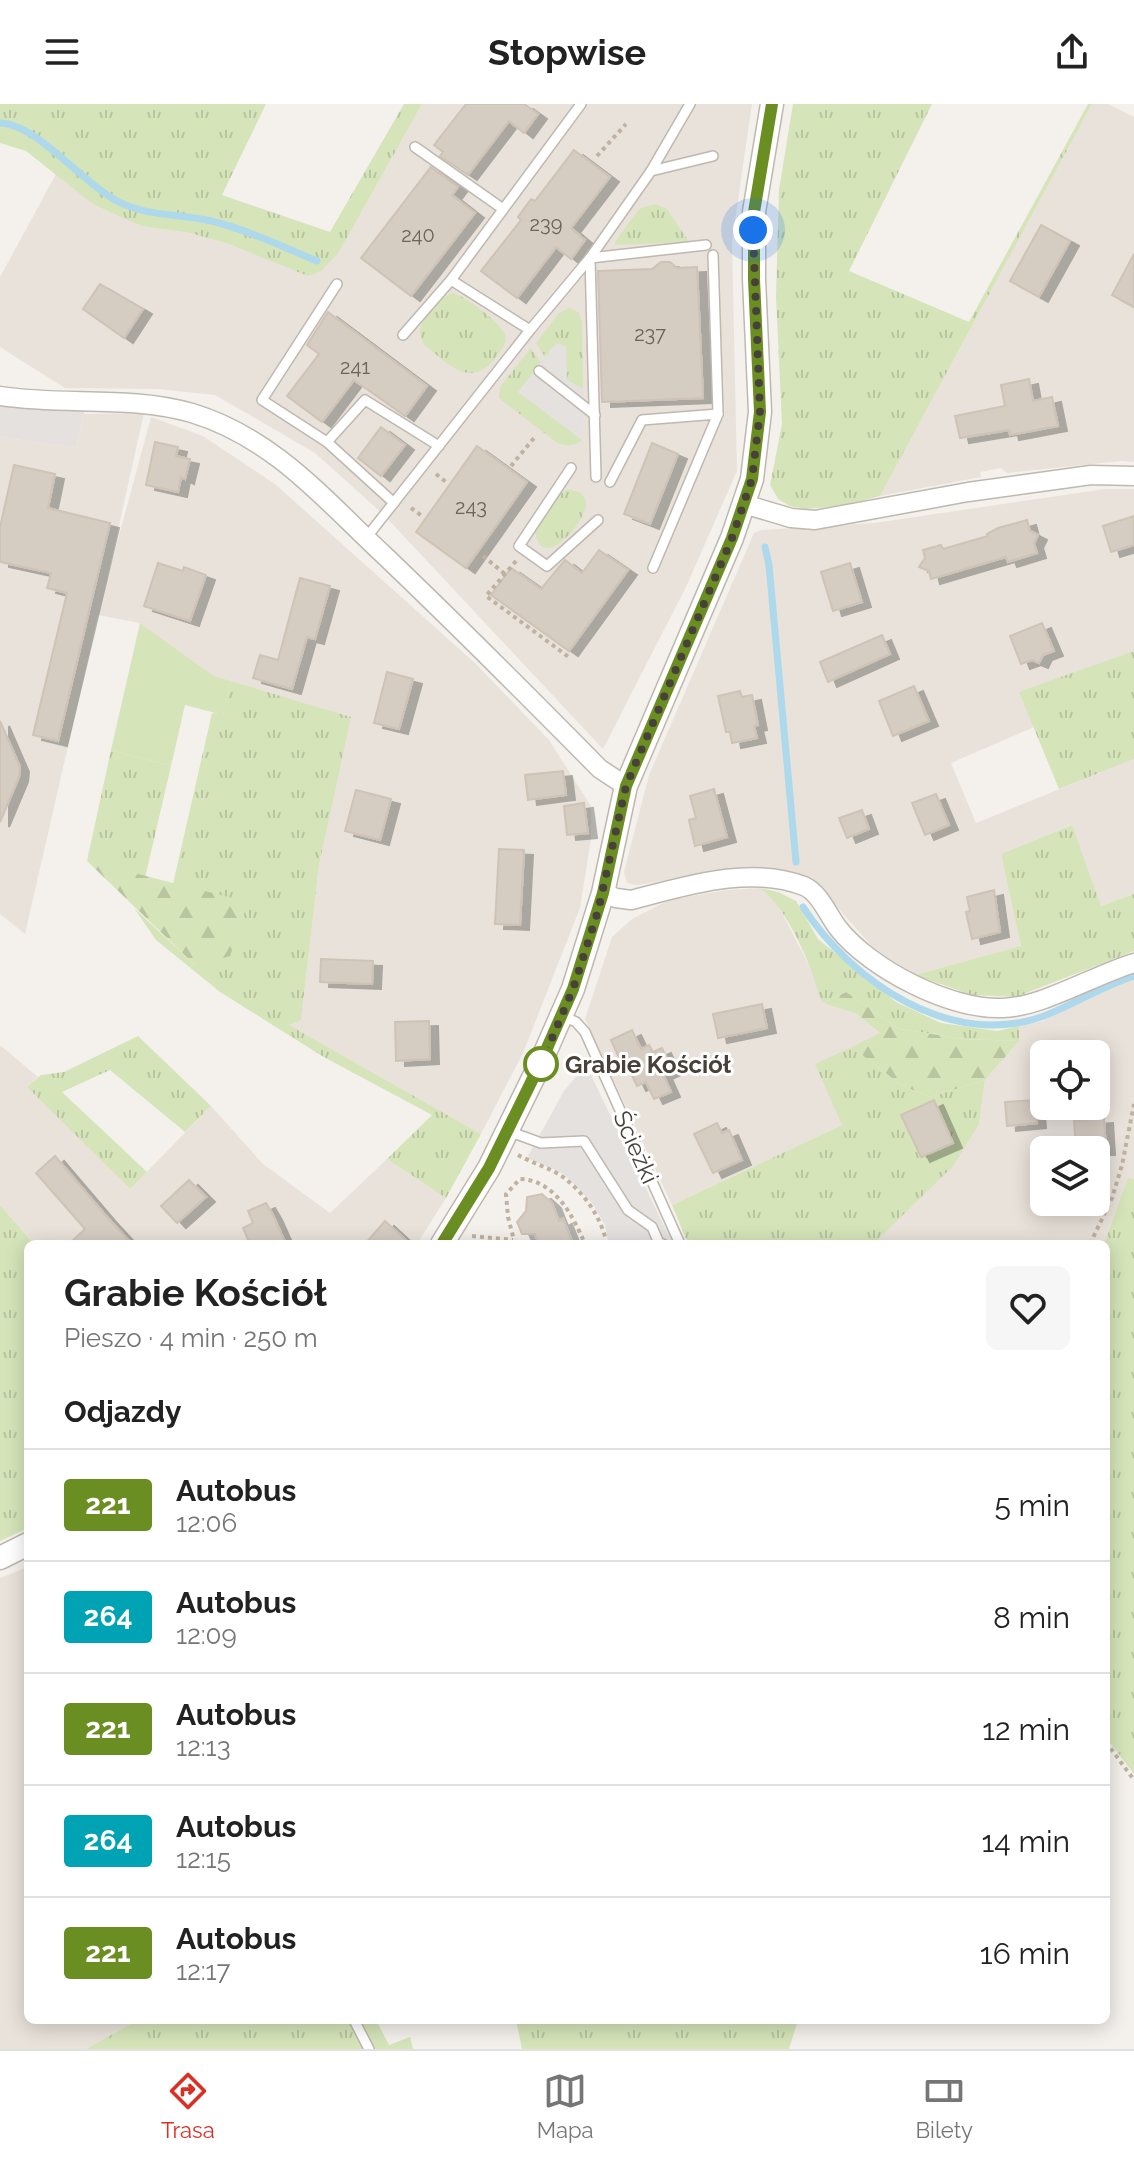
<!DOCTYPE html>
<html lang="pl">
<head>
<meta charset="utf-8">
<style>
	:root { --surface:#fff; --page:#f6f6f6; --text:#222; --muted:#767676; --line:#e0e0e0; --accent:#d93025 }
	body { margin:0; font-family:Raleway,sans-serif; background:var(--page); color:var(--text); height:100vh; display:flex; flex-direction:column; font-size:30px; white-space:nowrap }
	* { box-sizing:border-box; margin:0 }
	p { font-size:26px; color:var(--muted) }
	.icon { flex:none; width:44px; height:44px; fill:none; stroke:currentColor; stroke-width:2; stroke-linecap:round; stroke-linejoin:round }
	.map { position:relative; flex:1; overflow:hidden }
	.details { position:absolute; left:24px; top:1136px; width:1086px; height:784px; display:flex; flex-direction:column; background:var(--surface); border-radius:12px; box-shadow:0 4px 20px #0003 }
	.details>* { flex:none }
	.badge { padding:0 16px; border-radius:6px; font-size:28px; line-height:52px }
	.controls { position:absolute; left:1030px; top:936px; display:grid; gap:16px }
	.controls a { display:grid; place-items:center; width:80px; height:80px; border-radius:12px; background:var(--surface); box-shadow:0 4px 20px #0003; font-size:40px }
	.you { position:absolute; width:40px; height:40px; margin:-20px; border:6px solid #fff; border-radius:50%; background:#1a73e8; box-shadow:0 0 0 12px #1a73e833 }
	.map>.badge { position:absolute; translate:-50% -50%; box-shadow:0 0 0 4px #fff }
	h2 { padding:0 40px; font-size:30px; line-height:72px }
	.round { display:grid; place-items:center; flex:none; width:84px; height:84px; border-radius:12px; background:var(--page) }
	.overview { display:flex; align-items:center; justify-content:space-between; height:136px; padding:0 40px }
	h1 { font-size:38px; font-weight:700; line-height:60px }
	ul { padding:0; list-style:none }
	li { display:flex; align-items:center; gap:24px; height:112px; padding:0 40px; border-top:2px solid var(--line) }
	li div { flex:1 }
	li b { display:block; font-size:30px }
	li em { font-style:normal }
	li .badge { min-width:88px; font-weight:700; text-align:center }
	header { display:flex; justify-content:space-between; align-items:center; height:104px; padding:0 40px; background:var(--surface); font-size:36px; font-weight:700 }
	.tab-bar { display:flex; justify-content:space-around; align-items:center; height:112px; border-top:2px solid var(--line); background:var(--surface); font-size:22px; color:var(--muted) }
	.tab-bar a { display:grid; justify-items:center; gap:4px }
	.tab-bar .active { color:var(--accent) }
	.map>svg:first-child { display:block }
	.residential { fill:#e8e2da; fill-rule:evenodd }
	.grass { fill:url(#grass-tufts) }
	.forest { fill:url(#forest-firs) }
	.garden { fill:#d5e4b9 }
	.parking { fill:#e4e1df }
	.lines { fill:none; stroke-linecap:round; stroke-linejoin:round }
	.stream { stroke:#aed8eb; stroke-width:7 }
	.building { fill:#d5ccc2; stroke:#cfc3b6; stroke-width:2; filter:url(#shadow) }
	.service-casing { stroke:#bfb8af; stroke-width:12 }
	.minor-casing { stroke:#bfb8af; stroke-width:21 }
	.tertiary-casing { stroke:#bfb8af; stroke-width:25 }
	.path { stroke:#c0b2a1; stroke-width:4; stroke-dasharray:4 4; stroke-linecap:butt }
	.service { stroke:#fff; stroke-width:9 }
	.minor { stroke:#fff; stroke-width:18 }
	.tertiary { stroke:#fff; stroke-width:22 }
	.line-casing { stroke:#fff; stroke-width:18 }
	.line { stroke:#6b8e23; stroke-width:12 }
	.walk { stroke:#48413a; stroke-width:8; stroke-dasharray:0 14.4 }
	.stop-dot { fill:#fff; stroke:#6b8e23; stroke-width:4 }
	.labels { text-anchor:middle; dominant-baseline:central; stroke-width:6; stroke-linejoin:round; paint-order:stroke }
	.number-label { font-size:20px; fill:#6b645c }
	.stop-label { font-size:24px; font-weight:bold; fill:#48413a; stroke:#fff; text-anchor:start }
	.street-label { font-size:24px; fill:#48413a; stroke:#fff }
</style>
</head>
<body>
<header><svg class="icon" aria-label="menu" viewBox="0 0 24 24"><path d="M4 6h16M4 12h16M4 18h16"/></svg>Stopwise<svg class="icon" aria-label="share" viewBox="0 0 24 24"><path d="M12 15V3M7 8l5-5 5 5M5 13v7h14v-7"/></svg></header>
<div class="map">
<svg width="1134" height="1945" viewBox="0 0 1134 1945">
	<defs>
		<pattern id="grass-tufts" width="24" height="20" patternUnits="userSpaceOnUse" patternTransform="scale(2)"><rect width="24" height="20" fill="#d5e4b9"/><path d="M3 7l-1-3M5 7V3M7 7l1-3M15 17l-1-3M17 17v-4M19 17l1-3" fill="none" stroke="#b8c5a0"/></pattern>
		<pattern id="forest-firs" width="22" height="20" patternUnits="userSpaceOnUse" patternTransform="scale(2)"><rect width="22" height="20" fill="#d5e4b9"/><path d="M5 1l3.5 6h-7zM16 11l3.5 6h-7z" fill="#b8c5a0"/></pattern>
		<filter id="shadow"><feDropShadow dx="9" dy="5" stdDeviation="0" flood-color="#0004"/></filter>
	</defs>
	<rect width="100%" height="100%" fill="#f4f1ec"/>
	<g class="residential">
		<path d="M422,0H752L732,137L737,367L686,483L603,645L384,411L315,349L215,291L158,285L65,284L0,243V173L56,70L94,101L141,122L190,129L229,140L309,172L339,148Z"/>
		<path d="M1092,0H1108L1134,13V358L1121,357L1007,369L1001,364L980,368L981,373L880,392Z"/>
		<path d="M144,309L106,480L151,313L203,332L275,380L475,559L549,636L591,702V735L580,804L523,949L481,1030L289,921L301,915L319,761L350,613L214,572L140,519L98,511L25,830L0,810V333L76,344L84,310Z"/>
		<path d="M1105,385H1134V547L1020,589L1034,623L951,659L976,719L1134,655V790L1101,802L1071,721L1001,750L1021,842L915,871L876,847L823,787L792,768L756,763L637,781L627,779L624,768L649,671L754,429L761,426L874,419Z"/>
		<path d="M760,784L771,792L782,809L812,867L823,899L857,910L880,929L842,1021L672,1101L585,915L612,833L632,815L669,796L727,786Z"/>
		<path d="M1134,875V1075H1128L1104,1140H873L979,1020L985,976L1019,937V922L1043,917L1118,880ZM1044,950H1096V1002H1044ZM1044,1046H1096V1098H1044Z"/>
		<path d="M0,941L38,973L27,983L130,1085L211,1002L263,1060L330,1109L387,1055L446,1094L417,1140H34L0,1101Z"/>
		<path d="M28,1463V1916H138L86,1945H0V1474Z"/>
	</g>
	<g class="grass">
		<path d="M0,0H266L222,91L330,128L404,0H422L339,148L321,167L308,172L229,140L190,129L141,122L94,101L26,47L0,39Z"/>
		<path d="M793,0H932L849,167L969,218L1088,0H1092L880,392L846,401L807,405L790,402L778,395L770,381L782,320L776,192L779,86Z"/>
		<path d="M655,100L667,105L689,138L615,141V138L639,105Z"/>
		<path d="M452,189C466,192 499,218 505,230C507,240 502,245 496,253C470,287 448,259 423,240C422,236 420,231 420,226C422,214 441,193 452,189Z"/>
		<path d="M569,204L578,208L582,217L583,285L567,276L556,239L545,253L536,239L559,209Z"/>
		<path d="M531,244L541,259L518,288L582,336C573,343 566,343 556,338L499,294L500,283Z"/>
		<path d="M568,385L581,389C584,393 586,395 586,401C586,417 540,473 535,425L559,391Z"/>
		<path d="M1134,547V655L1059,685L1019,588Z"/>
		<path d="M231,577L351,613L319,761L301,916L289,921L481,1030L446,1094L387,1055L432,1011L322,952L220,888L156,836L134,804L196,862L183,783L173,780L212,609L223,610Z"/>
		<path d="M111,646L171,662L145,774L87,757Z"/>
		<path d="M1072,721L1101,802L1134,790V847L1016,893L972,891L915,871L1021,842L1001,750Z"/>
		<path d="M760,784L778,788L796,797L818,835L896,898L941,919L997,927L1019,922V937L964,935L899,925L846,888L823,899C818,889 816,880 812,869C803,843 782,800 760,784Z"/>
		<path d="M138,932L211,1002L185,1028L110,966L62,988L147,1068L130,1085L27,983L41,971L64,968Z"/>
		<path d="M852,943L901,981L930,993L985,976L979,1020L953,1062L873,1140H696L686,1135L672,1101L842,1021L815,960Z"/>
		<path d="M1128,1074L1134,1075V1670L1106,1634V1140H1104Z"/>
		<path d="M0,1101L34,1140H28V1424L0,1437Z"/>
		<path d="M138,1916C152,1916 165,1919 178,1916H376L389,1941L410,1933L413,1945H86Z"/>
		<path d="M516,1916H798L789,1945H522Z"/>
	</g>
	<g class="forest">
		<path d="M87,757L248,798L230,852L196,862Z"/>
		<path d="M846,888L899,925L964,935L1019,937L985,976L930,993L901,981L852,943L880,929L857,910L823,899Z"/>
	</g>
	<path class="garden" d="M140,519L214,572L231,577L223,611L185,601L171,662L111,646Z"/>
	<g class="parking">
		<path d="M556,239L566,242L567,276L583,285L582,336L518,288Z"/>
		<path d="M0,298L85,305L76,344L0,333Z"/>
		<path d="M586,961L668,1130L679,1140H609L605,1121L592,1099L564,1070L527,1054L564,987Z"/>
	</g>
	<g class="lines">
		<g class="stream">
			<path d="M0,19C37,20 82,79 117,97C149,114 185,109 219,119C253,128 285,144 317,157"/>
			<path d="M765,443L769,461L796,758"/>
			<path d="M803,803C852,878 951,946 1044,912C1075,900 1102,882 1134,872"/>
		</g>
	</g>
	<g class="building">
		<path d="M466,0H524L538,10L524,29L509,17L468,71L440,52L443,48L434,41Z"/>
		<path d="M574,46L610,73L571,124L585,136L571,155L556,143L517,194L481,167L521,116L518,113L531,95L535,97Z"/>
		<path d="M431,63L458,83L452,91L475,109L411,192L361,154Z"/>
		<path d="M1041,121L1070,137L1039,193L1010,177Z"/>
		<path d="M1134,150V203L1112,191Z"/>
		<path d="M661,158H670L677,164L697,163L703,294L602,298L598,167L652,165Z"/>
		<path d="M100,180L143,205L124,234L83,205Z"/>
		<path d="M328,208L427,282L405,312L354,276L322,318L287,292L319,250L307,241Z"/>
		<path d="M1029,275L1033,297L1052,293L1058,322L1010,331L1009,326L960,334L955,312L1005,302L1001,281Z"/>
		<path d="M381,323L405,341L381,372L358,354Z"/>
		<path d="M155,338L178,343L176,352L190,355L185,375L181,373L178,388L146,381Z"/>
		<path d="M652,339L678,350L650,420L624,410Z"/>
		<path d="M477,342L527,378L466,464L416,428Z"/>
		<path d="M14,361L55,370L48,404L110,419L58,637L33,631L67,489L47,484L51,469L0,458V423Z"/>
		<path d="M1134,412V441L1111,448L1103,422Z"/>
		<path d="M1027,416L1030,427L1038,431L1034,439L1037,449L1008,458L1006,453L931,475L929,467L919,463L925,454L923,446L941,441L943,445L988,432L987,430L998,424Z"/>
		<path d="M599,446L628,466L569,547L491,491L511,464L541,485L565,456L582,469Z"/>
		<path d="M158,459L183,467L184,463L206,471L190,517L144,502Z"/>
		<path d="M850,459L862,498L833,507L821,468Z"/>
		<path d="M300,474L330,482L315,535L307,533L292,585L253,574L260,551L278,556Z"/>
		<path d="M1042,519L1054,547L1043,551L1039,559L1032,556L1021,560L1010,532Z"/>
		<path d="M882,531L890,550L828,578L820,558Z"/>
		<path d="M387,568L413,575L399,625L374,619Z"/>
		<path d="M914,582L929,617L893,632L879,597Z"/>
		<path d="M740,587L742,593L752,591L758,621L754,622L757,634L732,639L730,628H726L718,592Z"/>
		<path d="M0,617L20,663L19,673L0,718Z"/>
		<path d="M563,667L566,691L528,696L525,671Z"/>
		<path d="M714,685L727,733L695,742L689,716L696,714L690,692Z"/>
		<path d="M356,686L391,695L380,736L345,727Z"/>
		<path d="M936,690L949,721L925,731L912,699Z"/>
		<path d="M584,699L588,729L567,731L564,702Z"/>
		<path d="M862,706L869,725L847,734L839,714Z"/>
		<path d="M499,745L524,746L520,821L495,820Z"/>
		<path d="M994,786L1000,828L972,835L966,808L970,807L967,793Z"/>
		<path d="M321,855L373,857L372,880L320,878Z"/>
		<path d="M762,900L767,924L718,934L713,910Z"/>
		<path d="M429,917L430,955L396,957L395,918Z"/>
		<path d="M632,926L641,945L649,941L653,948L662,944L672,966L663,970L671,988L654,995L646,978L637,982L628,963L624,965L611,936Z"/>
		<path d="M934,996L953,1039L921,1053L901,1011Z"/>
		<path d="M1035,996L1037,1019L1007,1022L1005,998Z"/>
		<path d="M1104,1014L1106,1046H1076L1074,1016Z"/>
		<path d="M717,1019L722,1029L729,1026L742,1056L713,1069L694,1030Z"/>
		<path d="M55,1052L107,1113L132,1140H69L85,1125L36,1069Z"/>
		<path d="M189,1076L206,1093L177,1119L161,1102Z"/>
		<path d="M542,1090L552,1099L559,1117L563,1115L573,1140H539L535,1130H522L517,1118L526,1107L527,1093Z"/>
		<path d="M266,1099L273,1111L286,1140H250L243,1124L253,1119L248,1107Z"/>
		<path d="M385,1117L410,1140H365Z"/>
	</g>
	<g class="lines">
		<g class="service-casing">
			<g id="service">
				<path d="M415,43L503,105"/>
				<path d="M651,67L713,52"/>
				<path d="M713,151L718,310"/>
				<path d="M451,176L581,0"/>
				<path d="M337,180L262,296L327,338L365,296L439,342"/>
				<path d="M403,231L451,176L530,226"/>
				<path d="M539,267L595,311"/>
				<path d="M327,338L394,399"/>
				<path d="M571,364L519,442L547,462L598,416"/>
				<path d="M596,373L590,154L706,141"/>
				<path d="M610,378L642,316L718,310L653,464"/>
				<path d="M366,434L530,226L590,154L651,67L690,0"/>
				<path d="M563,912L576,918L585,928L680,1140"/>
				<path d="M508,1027L541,1039L584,1037L628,1106L652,1123L659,1139L663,1140"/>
				<path d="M354,1916L369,1945"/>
			</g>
		</g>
		<g class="minor-casing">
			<g id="minor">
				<path d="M0,292C64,302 130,291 192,309C274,334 325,396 385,452C458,522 529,593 600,665L626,682"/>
				<path d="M744,400L791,414L815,416L968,388L1091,371L1134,372"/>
				<path d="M603,789L616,794L631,796C686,782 749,761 804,782C820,789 828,811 838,824C870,865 950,906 1003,904C1042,903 1094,871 1134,859"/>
			</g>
		</g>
		<g class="tertiary-casing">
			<g id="tertiary">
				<path d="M442,1140L489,1064L540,960L573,885L603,789L626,682L732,434L752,375L760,308L754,175V108L772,0"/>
				<path d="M0,1454L28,1440"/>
			</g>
		</g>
		<g class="path">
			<path d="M597,52L626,20"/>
			<path d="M511,362L534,334"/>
			<path d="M436,370L446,378"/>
			<path d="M411,404L422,412"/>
			<path d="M483,452L505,470"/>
			<path d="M516,457L486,492L570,554"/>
			<path d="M518,1051C532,1059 550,1064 563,1073C585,1090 601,1113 607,1140"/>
			<path d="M472,1132L513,1136"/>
			<path d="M515,1140L508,1113L506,1090L520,1075C555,1076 573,1112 585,1140"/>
			<path d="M1090,1140L1112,1094L1122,1061L1134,1000"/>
			<path d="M1106,1638L1134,1676"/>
		</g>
		<use href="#service" class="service"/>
		<use href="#minor" class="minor"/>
		<use href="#tertiary" class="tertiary"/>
	</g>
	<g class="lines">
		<g class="line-casing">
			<path id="line" d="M442,1140L489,1064L540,960L573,885L603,789L626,682L732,434L752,375L760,308L754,175V108L772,0"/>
		</g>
		<use href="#line" class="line"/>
		<path class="walk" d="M541,960L573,885L598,807L626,682L732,434L752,375L760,308L753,126"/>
	</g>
	<circle class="stop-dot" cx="541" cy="960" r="16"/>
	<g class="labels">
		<g class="number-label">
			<text x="546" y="120">239</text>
			<text x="418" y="131">240</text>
			<text x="650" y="230">237</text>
			<text x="355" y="263">241</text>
			<text x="471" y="403">243</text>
		</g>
		<g class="stop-label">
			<text x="565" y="960">Grabie Kościół</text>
		</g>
		<g class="street-label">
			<text transform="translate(636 1043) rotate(66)">Ścieżki</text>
		</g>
	</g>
</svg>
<div class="controls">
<a><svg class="icon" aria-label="locate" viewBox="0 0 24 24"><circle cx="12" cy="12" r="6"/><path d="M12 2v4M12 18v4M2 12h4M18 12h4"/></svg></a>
<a><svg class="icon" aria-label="layers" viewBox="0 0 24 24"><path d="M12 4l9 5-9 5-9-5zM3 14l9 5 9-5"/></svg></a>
</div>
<div class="you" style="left:753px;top:126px"></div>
<section class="details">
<div class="overview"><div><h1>Grabie Kościół</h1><p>Pieszo · 4 min · 250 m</p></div><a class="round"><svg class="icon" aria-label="heart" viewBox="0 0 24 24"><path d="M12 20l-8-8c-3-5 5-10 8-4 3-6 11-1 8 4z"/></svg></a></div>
<h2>Odjazdy</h2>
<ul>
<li><span class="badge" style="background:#6b8e23;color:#fff">221</span><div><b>Autobus</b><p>12:06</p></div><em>5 min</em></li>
<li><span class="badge" style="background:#00a3b4;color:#fff">264</span><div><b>Autobus</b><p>12:09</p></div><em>8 min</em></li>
<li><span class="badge" style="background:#6b8e23;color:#fff">221</span><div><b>Autobus</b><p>12:13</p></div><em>12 min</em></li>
<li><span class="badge" style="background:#00a3b4;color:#fff">264</span><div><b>Autobus</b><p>12:15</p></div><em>14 min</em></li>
<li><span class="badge" style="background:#6b8e23;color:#fff">221</span><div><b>Autobus</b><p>12:17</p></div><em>16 min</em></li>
</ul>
</section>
</div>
<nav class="tab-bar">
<a class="active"><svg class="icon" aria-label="directions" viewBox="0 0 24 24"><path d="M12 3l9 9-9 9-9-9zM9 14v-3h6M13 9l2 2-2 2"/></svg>Trasa</a>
<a><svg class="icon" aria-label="map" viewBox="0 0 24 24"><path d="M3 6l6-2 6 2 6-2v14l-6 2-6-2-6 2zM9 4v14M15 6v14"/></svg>Mapa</a>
<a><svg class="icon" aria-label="tickets" viewBox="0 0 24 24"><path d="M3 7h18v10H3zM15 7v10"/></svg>Bilety</a>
</nav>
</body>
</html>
